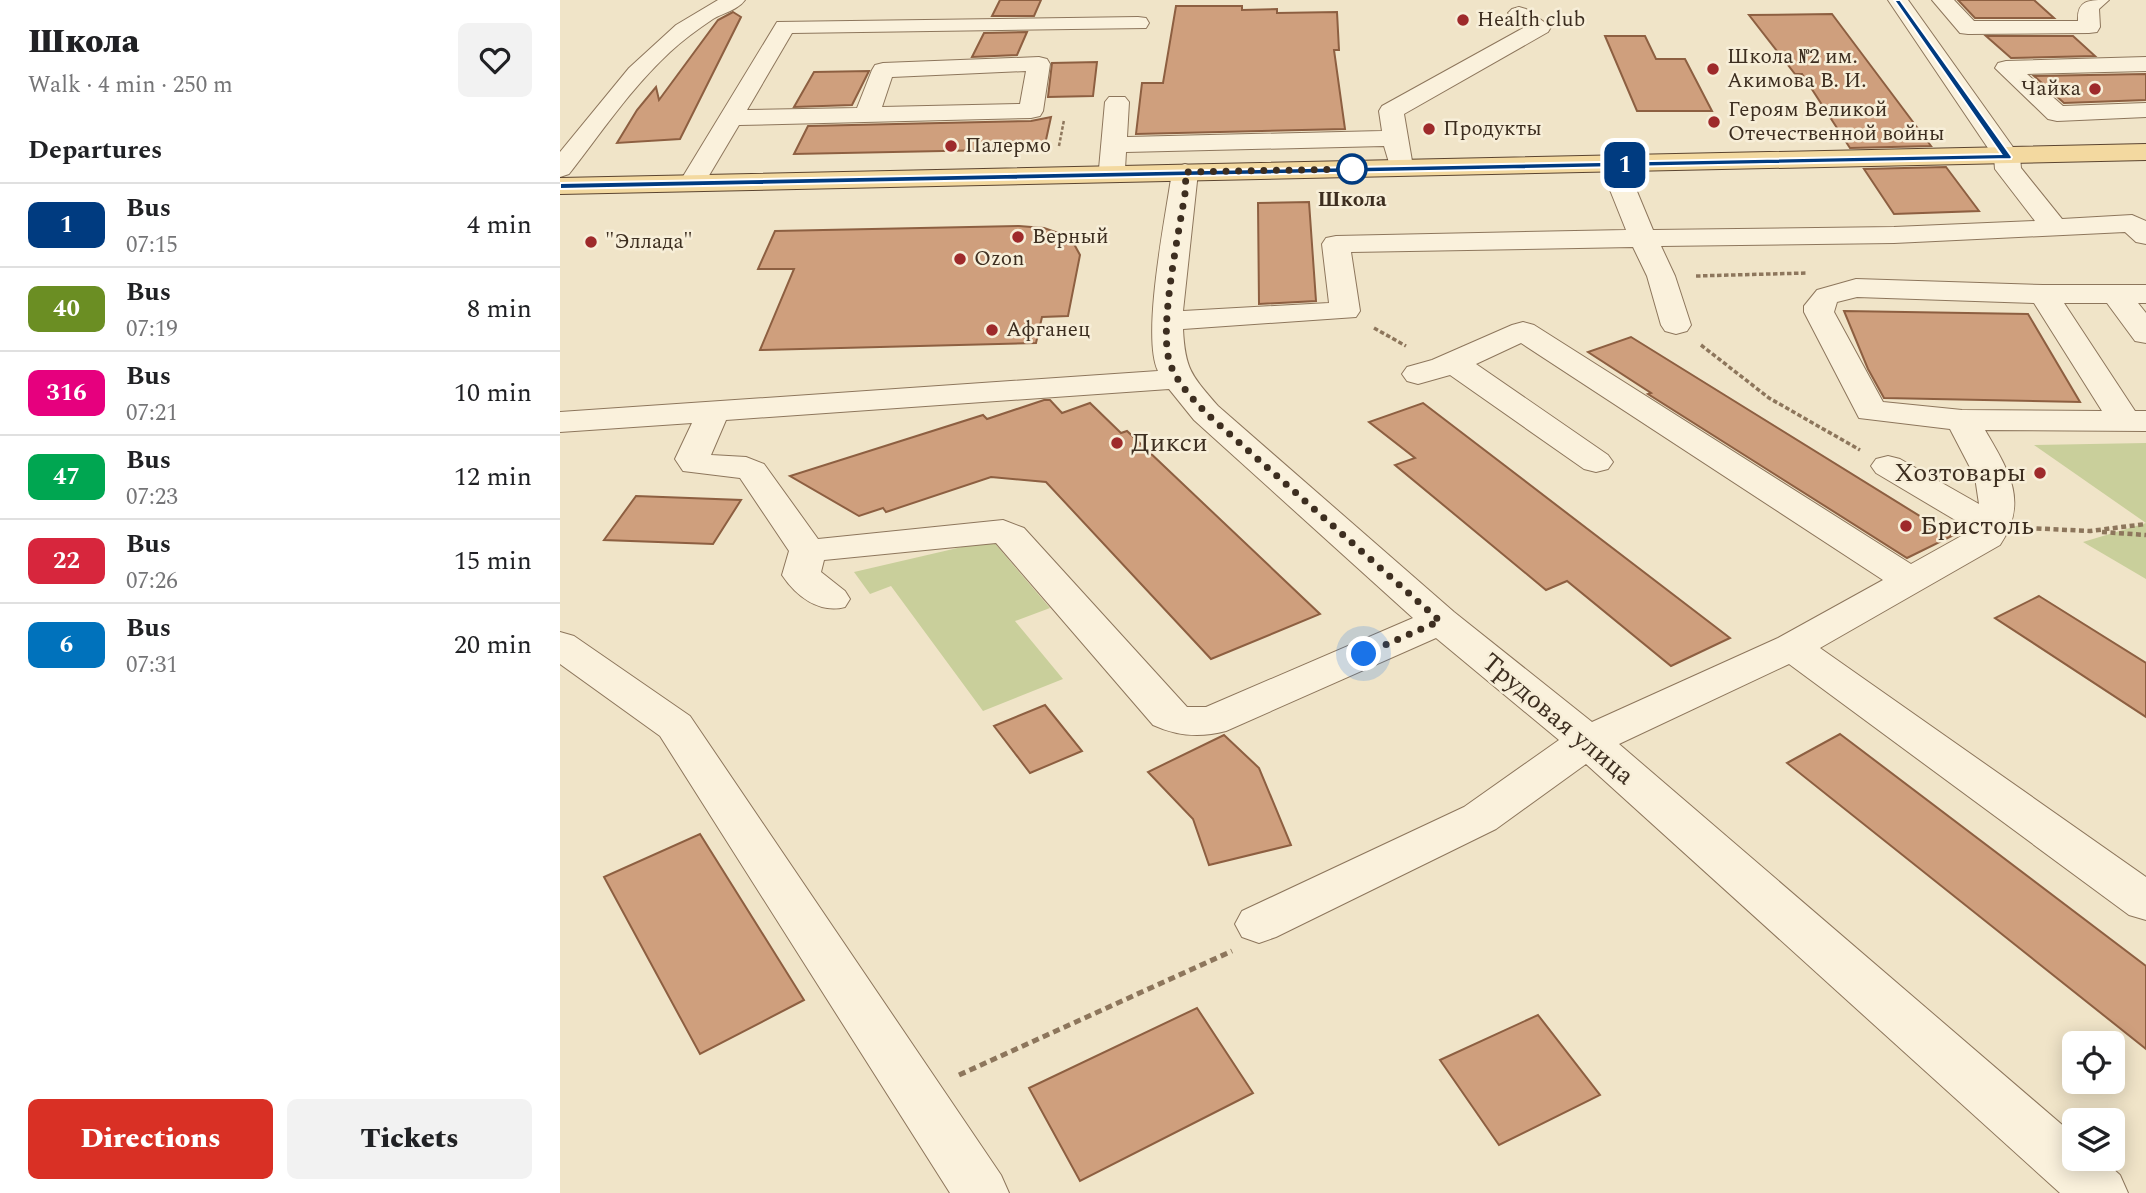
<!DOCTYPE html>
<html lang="en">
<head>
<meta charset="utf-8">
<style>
	:root { --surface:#fff; --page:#f2f2f2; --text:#202124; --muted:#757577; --line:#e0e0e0; --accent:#d93025 }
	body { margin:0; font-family:Spectral,serif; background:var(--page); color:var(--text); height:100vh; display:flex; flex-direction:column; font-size:26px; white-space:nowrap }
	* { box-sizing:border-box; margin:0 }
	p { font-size:23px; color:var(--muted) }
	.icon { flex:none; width:38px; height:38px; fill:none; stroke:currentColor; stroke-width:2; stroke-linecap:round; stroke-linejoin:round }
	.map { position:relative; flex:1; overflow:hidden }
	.panel { display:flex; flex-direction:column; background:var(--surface); width:560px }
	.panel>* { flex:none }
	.badge { padding:0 14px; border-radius:10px; font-size:24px; line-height:46px }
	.tools { position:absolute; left:1502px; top:1031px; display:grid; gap:14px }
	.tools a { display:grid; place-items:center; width:63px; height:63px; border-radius:10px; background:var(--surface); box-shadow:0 4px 18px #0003; font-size:35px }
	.you { position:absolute; width:35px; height:35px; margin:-18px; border:5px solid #fff; border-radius:50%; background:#1a73e8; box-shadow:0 0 0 10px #1a73e833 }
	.map>.badge { position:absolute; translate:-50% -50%; box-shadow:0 0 0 4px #fff }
	h2 { padding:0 28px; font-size:26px; line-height:63px }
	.round { display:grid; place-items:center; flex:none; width:74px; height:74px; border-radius:10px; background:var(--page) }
	.head { display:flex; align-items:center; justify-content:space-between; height:119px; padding:0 28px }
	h1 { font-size:33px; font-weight:800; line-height:52px }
	.primary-button { display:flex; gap:14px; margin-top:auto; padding:14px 28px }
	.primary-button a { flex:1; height:80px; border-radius:10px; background:var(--accent); color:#fff; font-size:28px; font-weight:800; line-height:80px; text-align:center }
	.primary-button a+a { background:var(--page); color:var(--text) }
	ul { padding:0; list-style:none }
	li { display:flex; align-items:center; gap:21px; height:84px; padding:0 28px; border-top:2px solid var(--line) }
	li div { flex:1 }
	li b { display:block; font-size:26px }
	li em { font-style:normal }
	li .badge { min-width:77px; font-weight:700; text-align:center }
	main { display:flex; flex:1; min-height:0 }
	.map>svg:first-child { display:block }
	.green { fill:#c9cf9b }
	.building { fill:#cf9f7d; stroke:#8d5f41; stroke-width:2 }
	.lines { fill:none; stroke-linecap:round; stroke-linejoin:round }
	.minor-casing { stroke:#8d765c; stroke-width:2 }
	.major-casing { stroke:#5b4430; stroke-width:2 }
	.path-far3 { stroke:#8d765c; stroke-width:2.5; stroke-dasharray:3.5 2; stroke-linecap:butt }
	.path-far2 { stroke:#8d765c; stroke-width:3.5; stroke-dasharray:4.5 2.5; stroke-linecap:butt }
	.path-far1 { stroke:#8d765c; stroke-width:4.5; stroke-dasharray:5 3.5; stroke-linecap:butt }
	.path { stroke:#8d765c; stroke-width:5; stroke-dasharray:7 4.5; stroke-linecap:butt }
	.minor { fill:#faf1dc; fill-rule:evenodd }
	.major { fill:#f3d9a0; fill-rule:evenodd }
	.line { fill:#003b80; stroke:#fff; stroke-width:2 }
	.walk { stroke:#3d2e20; stroke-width:7; stroke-dasharray:0 12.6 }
	.poi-dot { fill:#9e2a2b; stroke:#f7eed8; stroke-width:2.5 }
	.stop-dot { fill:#fff; stroke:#003b80; stroke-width:3.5 }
	.labels { text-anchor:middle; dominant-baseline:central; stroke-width:5; stroke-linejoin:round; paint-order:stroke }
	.far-poi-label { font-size:21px; fill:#3d2e20; stroke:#f7eed8; text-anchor:start }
	.far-stop-label { font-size:21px; font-weight:bold; fill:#3d2e20; stroke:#f7eed8 }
	.poi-label { font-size:26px; fill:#3d2e20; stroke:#f7eed8; text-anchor:start }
	.street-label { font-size:26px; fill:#3d2e20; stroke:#f7eed8 }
</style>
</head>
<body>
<main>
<section class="panel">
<div class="head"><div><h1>Школа</h1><p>Walk · 4 min · 250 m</p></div><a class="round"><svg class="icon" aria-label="heart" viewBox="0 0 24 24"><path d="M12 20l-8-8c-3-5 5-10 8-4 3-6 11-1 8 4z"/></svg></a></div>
<h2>Departures</h2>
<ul>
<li><span class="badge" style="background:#003b80;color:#fff">1</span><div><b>Bus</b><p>07:15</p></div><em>4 min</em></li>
<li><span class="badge" style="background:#6b8e23;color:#fff">40</span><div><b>Bus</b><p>07:19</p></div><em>8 min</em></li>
<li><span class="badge" style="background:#e6007e;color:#fff">316</span><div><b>Bus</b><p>07:21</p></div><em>10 min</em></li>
<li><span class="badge" style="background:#00a651;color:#fff">47</span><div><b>Bus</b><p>07:23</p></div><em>12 min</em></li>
<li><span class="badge" style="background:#d7263d;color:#fff">22</span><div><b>Bus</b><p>07:26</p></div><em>15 min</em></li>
<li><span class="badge" style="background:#0072bc;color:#fff">6</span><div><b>Bus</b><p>07:31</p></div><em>20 min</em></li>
</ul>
<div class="primary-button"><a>Directions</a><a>Tickets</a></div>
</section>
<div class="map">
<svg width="1586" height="1193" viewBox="0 0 1586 1193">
	<rect width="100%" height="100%" fill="#f0e4c8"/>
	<g class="green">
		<path d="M1586,443V579L1523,542L1586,523L1474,445Z"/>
		<path d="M432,540L490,608L455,621L503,679L423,711L331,586L310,594L294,572Z"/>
	</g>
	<g class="building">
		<path d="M440,0H481L474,16H432Z"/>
		<path d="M1398,0H1474L1494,18H1415Z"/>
		<path d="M616,6H682V10L717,9V13L777,12L779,50H774L785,129L576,134L582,83H603Z"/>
		<path d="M173,12L181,17L120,139L57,143L77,110L96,87L99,100L158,20Z"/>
		<path d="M1272,14L1371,146L1290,148L1242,74H1235L1189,15Z"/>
		<path d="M467,32L457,55L412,57L424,33Z"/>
		<path d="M1045,36H1085L1096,59H1125L1152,111H1077Z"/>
		<path d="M1426,36H1513L1535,56L1451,58Z"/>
		<path d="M537,62L533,96L488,97L492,63Z"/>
		<path d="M309,71L292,105L234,107L254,72Z"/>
		<path d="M1586,74V100L1504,103L1474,76Z"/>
		<path d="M491,117L484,149L234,154L248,126L471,121Z"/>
		<path d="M1386,167L1419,211L1334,214L1304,169Z"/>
		<path d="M749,202L756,301L699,304L698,203Z"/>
		<path d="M459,226L484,228L501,234L514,244L520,255L508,316L482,317L476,343L200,350L234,269H198L215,231Z"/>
		<path d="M1284,311L1468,314L1520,402L1324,398L1308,369Z"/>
		<path d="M1071,337L1392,536L1347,558L1088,394L1091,393L1028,352Z"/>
		<path d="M484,400H490L502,413L530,403L561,433L567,431L760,614L651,659L486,482L431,477L326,512L323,508L299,516L230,476L423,415L427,419Z"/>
		<path d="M863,403L1170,638L1111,666L1007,581L986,590L835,465L855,458L809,422Z"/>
		<path d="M76,496L181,500L153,544L44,540Z"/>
		<path d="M1479,596L1586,663V717L1435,618Z"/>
		<path d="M485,705L522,751L470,773L434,726Z"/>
		<path d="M1280,734L1586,966V1049L1227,763Z"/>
		<path d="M664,735L699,768L731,845L649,865L633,819L588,772Z"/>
		<path d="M140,834L244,1000L140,1054L44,877Z"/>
		<path d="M637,1008L693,1093L520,1181L469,1088Z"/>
		<path d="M978,1015L1040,1095L939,1145L880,1060Z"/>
	</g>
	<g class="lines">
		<g class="minor-casing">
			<g id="minor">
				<path d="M158,0H185C178,10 163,13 153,19C138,29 123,40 110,52C71,88 41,133 9,174L0,177V152L69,68L116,25Z"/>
				<path d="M1328,0H1348L1460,157L1461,168L1502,219L1572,215L1586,221V244L1576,242L1565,232L1334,243L1101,246L1115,276L1131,325L1127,331L1116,334L1105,331L1101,325L1087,276L1073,247L791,252L800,311L796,317L623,329C625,370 632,376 658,406L894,612L1032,722L1218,638L1323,580L961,343L916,364L1048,455L1053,462L1048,469L1036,472L1024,469L890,375L858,384L847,381L842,374L847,367L872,360L952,325L963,322L974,325L1351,564L1412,530L1316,473L1311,466L1316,459L1328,456L1340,459L1419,504L1415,477L1390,429L1299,418L1244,312V306L1257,290L1296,279L1483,285H1586V303H1578L1586,313V343L1575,341L1547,303H1504L1575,411H1586V431L1425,430C1449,471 1469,502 1440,545L1260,648L1586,877V920L1569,915L1229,664L1059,744L1514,1135V1158H1541L1560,1175L1568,1193H1500L1026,764L936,829L716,937L699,943L682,937L675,924L682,911L904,807L999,740L876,638L666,731C640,738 617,736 593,725L436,543L264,560L261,572L285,591L290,599L285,607C259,614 236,596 222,575L229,551L180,478L123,471L115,459L132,423L0,432V412L598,371C581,336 606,215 612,172L616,167L625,164L634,167L638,172L623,311L769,303L762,244L766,238L776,236L1066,230L1040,165L1044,160L1053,157L1062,160L1066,165L1093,230L1334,227L1475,221L1435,169L1434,157ZM1297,297L1474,303L1542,411L1402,410L1323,402L1274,312L1277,302ZM609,389L634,420L853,618L646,707H627L464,528L443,520L258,539L204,464L186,457L151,455L166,420Z"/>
				<path d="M1372,0H1394L1414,21H1518C1517,0 1528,0 1549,0L1539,9L1540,27L1537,32L1529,33L1408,34L1400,33Z"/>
				<path d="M959,7L966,9L991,27L988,32L844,114L852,161L848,166L839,169L830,166L824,146L566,152L565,169L561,174L552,177L543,174L539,169L545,102L549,97H565L569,102L567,137L822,131L819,111L822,106L965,27L948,13L952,9Z"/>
				<path d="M578,17L586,18L589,23L586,28L232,33L187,110L297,108L312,70L315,65L323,63L479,57L487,59L490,64L483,111L480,116L471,118L179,125L141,189L132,191L123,189L119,183L217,22ZM466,71L460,104L322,107L332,77Z"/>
				<path d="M1586,57V71L1467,74L1503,106L1586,103V117L1497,121L1488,119L1435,68L1438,63L1446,61Z"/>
				<path d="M0,632L14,636L130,716L441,1175L449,1193H390L100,736L0,664Z"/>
			</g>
		</g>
		<g class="major-casing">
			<path id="major" d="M1586,144V160L0,194V178Z"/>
		</g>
		<path class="path-far3" d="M499,146L504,120"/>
		<g class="path-far2">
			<path d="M1136,276L1246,273"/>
			<path d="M814,328L846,346"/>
			<path d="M1141,345L1209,398L1300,450"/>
		</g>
		<g class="path-far1">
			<path d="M1468,528L1530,531L1586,524"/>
			<path d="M1542,532L1586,535"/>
		</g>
		<path class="path" d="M399,1075L672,951"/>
		<use href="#minor" class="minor"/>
		<use href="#major" class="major"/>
	</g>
	<path class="line" d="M1334,0H1340L1452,157L1451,159L0,189V183L1441,154Z"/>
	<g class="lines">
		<path class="walk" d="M792,169L625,172L626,187C620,228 599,323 609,360C615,381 632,398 646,413L880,621L804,654"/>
	</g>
	<g class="poi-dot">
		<circle cx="903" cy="20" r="7"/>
		<circle cx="1153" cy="69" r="7"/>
		<circle cx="1535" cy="89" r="7"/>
		<circle cx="1154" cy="122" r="7"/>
		<circle cx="869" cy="129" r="7"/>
		<circle cx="391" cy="146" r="7"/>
		<circle cx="458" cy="237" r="7"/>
		<circle cx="31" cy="242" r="7"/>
		<circle cx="400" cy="259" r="7"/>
		<circle cx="432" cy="330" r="7"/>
		<circle cx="557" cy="443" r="7"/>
		<circle cx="1480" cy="473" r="7"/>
		<circle cx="1346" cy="526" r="7"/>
	</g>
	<circle class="stop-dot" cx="792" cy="169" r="14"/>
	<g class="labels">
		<g class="far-poi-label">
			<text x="917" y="20">Health club</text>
			<text x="1167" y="57">Школа №2 им.<tspan x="1167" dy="24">Акимова В. И.</tspan></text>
			<text x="1521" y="89" text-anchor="end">Чайка</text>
			<text x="1168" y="110">Героям Великой<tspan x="1168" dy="24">Отечественной войны</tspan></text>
			<text x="883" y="129">Продукты</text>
			<text x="405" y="146">Палермо</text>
			<text x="472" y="237">Верный</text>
			<text x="45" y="242">"Эллада"</text>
			<text x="414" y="259">Ozon</text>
			<text x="446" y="330">Афганец</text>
		</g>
		<g class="far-stop-label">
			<text x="792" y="200">Школа</text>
		</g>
		<g class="poi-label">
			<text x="571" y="443">Дикси</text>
			<text x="1466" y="473" text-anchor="end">Хозтовары</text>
			<text x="1360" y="526">Бристоль</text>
		</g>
		<g class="street-label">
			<text transform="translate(998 719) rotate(40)">Трудовая улица</text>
		</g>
	</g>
</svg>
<div class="tools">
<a><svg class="icon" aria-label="locate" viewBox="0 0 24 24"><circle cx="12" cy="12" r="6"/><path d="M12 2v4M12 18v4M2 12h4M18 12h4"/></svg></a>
<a><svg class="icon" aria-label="layers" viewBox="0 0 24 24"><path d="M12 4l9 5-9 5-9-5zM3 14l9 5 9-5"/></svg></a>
</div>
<div class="you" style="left:804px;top:654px"></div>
<b class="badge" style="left:1065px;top:165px;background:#003b80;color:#fff">1</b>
</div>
</main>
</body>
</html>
